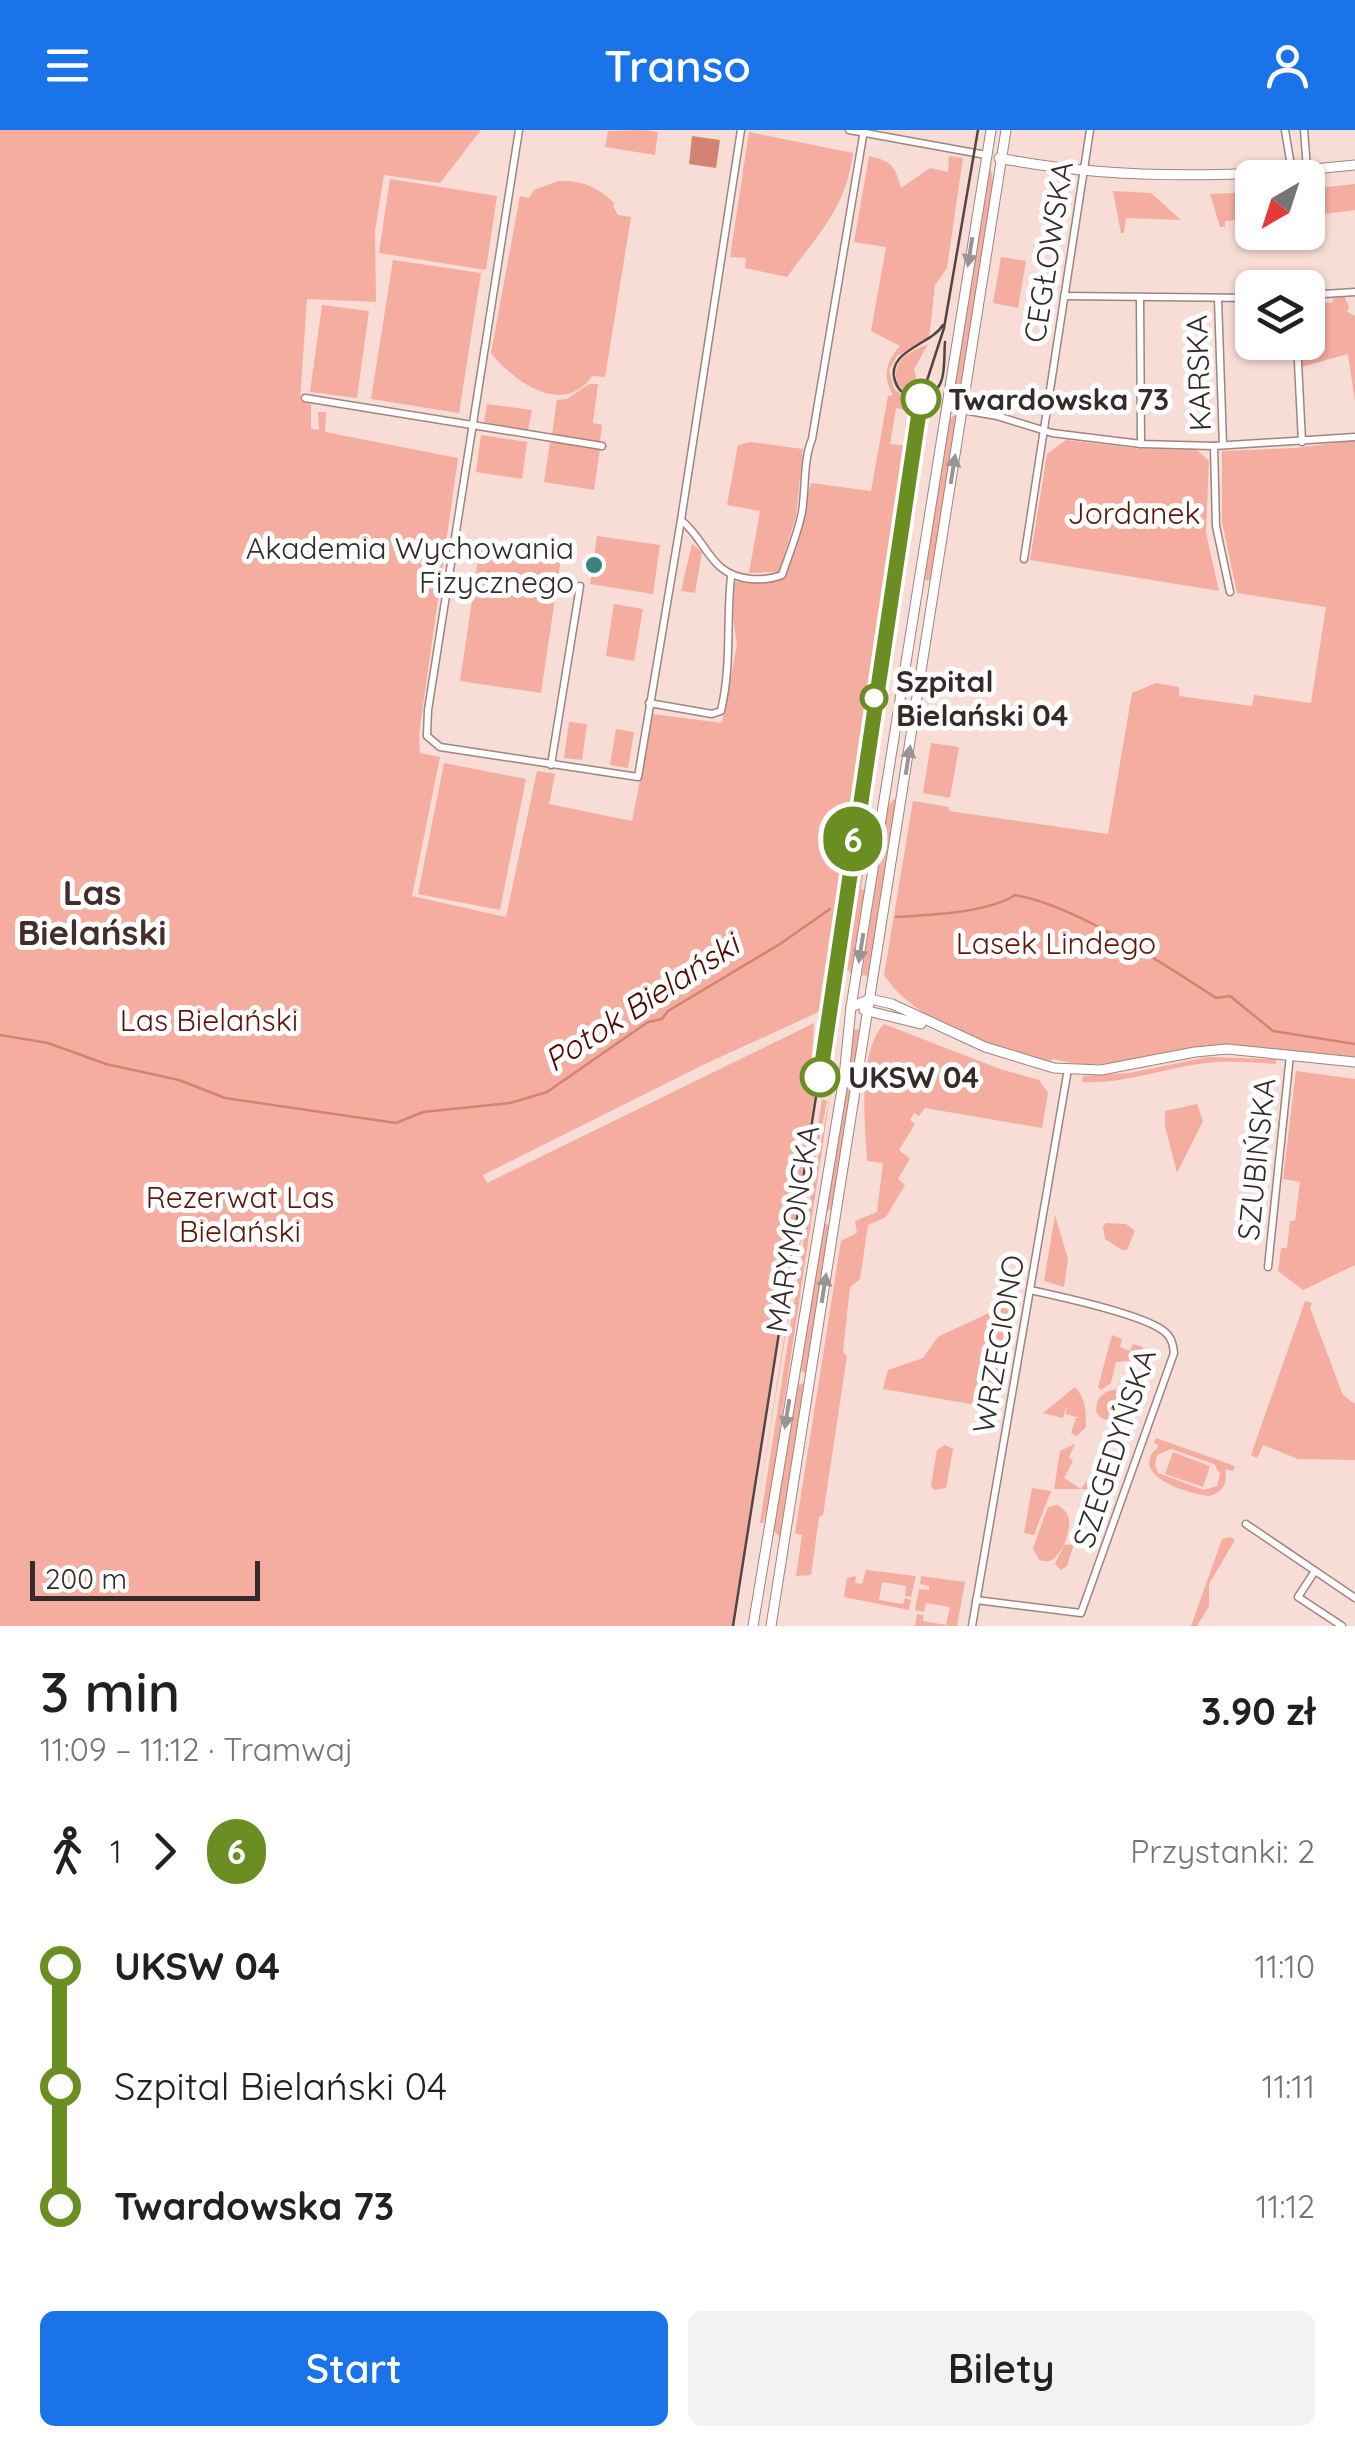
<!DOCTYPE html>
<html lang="pl">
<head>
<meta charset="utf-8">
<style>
	:root { --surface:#fff; --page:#f2f2f2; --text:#202124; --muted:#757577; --accent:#1a73e8 }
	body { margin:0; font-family:Quicksand,sans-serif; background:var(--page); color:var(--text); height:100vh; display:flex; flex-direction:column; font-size:38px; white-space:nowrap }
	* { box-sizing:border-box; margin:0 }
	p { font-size:32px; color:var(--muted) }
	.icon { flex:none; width:55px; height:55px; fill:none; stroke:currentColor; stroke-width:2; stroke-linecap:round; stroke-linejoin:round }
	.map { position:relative; height:1496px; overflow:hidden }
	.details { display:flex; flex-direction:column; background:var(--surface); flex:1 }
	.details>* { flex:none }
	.badge { padding:0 20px; border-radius:32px; font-size:35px; line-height:65px }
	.needle { width:65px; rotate:219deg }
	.fabs { position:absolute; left:1235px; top:30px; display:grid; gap:20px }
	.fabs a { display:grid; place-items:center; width:90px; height:90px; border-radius:15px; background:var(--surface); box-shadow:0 2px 8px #0004; font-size:50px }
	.scale { position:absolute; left:30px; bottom:25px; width:230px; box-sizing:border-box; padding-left:10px; border:5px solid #352b29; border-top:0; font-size:28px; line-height:35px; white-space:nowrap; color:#352b29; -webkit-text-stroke:8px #fff; paint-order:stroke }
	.map>.badge { position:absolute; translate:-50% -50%; box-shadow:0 0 0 5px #fff }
	.legs { display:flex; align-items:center; gap:15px; height:110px; padding:0 40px; font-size:32px }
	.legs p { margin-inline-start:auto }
	.head { display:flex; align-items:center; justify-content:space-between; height:170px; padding:0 40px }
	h1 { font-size:55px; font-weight:600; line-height:75px }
	.button { display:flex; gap:20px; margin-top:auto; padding:20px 40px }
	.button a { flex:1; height:115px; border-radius:15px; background:var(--accent); color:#fff; font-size:40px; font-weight:600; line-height:115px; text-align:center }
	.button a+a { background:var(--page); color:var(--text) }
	ul { padding:0 40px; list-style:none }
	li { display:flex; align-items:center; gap:35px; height:120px; font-size:38px }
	li i { display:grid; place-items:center; width:15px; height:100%; margin:0 12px; background:currentColor }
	li i::after { content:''; width:25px; height:25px; margin:-12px; border:8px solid; border-radius:50%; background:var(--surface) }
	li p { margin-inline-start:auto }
	li:first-child i { background:linear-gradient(#0000 50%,currentColor 0) }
	li:last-child i { background:linear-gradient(currentColor 50%,#0000 0) }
	header { display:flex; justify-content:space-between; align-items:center; height:130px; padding:0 40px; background:var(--accent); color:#fff; font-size:45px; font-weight:600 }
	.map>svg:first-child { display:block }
	.green { fill:#f5ad9f; fill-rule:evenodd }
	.water { fill:#d48373 }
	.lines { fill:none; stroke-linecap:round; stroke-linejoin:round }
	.stream { stroke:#d48373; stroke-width:2.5 }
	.street-casing { stroke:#9e857f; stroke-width:9 }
	.secondary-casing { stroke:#9e857f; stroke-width:11 }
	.street { stroke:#fff; stroke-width:6 }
	.secondary { stroke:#fff; stroke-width:9 }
	.tram { stroke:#524543; stroke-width:2.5 }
	.oneway { fill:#9a9594 }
	.line-1-casing { stroke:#fff; stroke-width:22 }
	.line-1 { stroke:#6b8e23; stroke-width:15 }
	.stop-1-dot { fill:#fff; stroke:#6b8e23; stroke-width:5 }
	.poi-dot { fill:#3c837d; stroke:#fff; stroke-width:4 }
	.labels { text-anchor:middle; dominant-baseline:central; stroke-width:10; stroke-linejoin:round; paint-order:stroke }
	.street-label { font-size:30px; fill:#352b29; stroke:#fff }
	.stop-label { font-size:30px; font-weight:bold; fill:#352b29; stroke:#fff; text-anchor:start }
	.park-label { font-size:30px; fill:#5f160a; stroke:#fff }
	.poi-label { font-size:30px; fill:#352b29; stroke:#fff; text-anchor:end }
	.water-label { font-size:32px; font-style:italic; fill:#520800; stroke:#fff }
	.quarter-label { font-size:35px; font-weight:bold; fill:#432e2a; stroke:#fff }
</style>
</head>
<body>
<header><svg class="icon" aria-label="menu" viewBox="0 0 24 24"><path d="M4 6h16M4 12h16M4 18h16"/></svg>Transo<svg class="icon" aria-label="person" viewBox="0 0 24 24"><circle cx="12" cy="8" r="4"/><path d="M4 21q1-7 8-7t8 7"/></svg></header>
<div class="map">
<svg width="1355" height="1496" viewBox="0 0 1355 1496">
	<rect width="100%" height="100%" fill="#f8dcd6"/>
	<g class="green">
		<path d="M0,0H481L440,53L384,45L375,101L376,172L307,169L300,271L311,274V299L319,300L318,282H326L325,302L458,328L419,604L420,623L440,627L412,766L506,787L537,641L555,644L549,674L632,691L653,584L722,593L737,515L733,487L735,452L783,449L789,439L811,353L871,361L888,266L893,265C882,246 886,232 900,216L871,201L886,117L854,112L869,26C893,31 895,37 901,58L930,38L948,42L949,26L963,28L947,138L935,155L929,209L897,226L889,240L894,259L913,273L906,275L905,280L896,278L890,314L907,316L913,279L910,277L919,271L868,576L870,582L830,861L826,862L823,880L703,935L483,1045L487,1053L814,893L812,925L818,927L814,968L732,1496H0Z"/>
		<path d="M644,0L658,2L655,25L605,17L608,1Z"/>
		<path d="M749,2L853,23C846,78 819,103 787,147L745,138L746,128L730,127Z"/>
		<path d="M991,39L993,52L961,264L952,263L988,42Z"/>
		<path d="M390,49L497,66L486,140L379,123Z"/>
		<path d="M558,51C582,50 598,57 615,74L613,76L618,85L631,87L605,247L592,246C564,287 515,253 491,223L520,66L529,68L534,60Z"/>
		<path d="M1355,54V80L1317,85L1308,59Z"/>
		<path d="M1113,61L1151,63L1181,90L1126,88L1124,103H1121Z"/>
		<path d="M1252,62V89L1225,91V97H1220L1210,64Z"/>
		<path d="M1001,127L1026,131L1018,178L993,173Z"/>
		<path d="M393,130L481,143L459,283L371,269Z"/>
		<path d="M1344,166L1349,177L1347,182L1355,186V272L1348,224L1301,237V222L1325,221L1324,172L1332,173L1333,168Z"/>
		<path d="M322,175L369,181L357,268L310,262Z"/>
		<path d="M928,214L914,239L918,256L914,267L904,262L897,253C892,229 908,223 928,214Z"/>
		<path d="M589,254H598L593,293L602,295L600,312L552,304L557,270L567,269Z"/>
		<path d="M931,268L898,485L892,487L926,270Z"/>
		<path d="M487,274L532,280L528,300L484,292Z"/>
		<path d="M954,285L957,289L932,448L927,451L923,447L948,291Z"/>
		<path d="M481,305L527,312L522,349L476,342Z"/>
		<path d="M1066,310L1141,319L1197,320L1209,331L1206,403L1219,461L1030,430L1047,324Z"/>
		<path d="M1355,310V928L1226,914L1113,933L1083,935L1052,929L1051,932C998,921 914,892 884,845L913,671L949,677V681L1108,704L1132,563L1156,553L1179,557V566L1252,576L1254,565L1311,573L1326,477L1237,463L1222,392V321L1296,318Z"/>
		<path d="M550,312L600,319L594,360L544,352Z"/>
		<path d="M750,312L803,319L796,386L779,442L749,443L760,381L727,375L738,315Z"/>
		<path d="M597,406L660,415L653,464L590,454Z"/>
		<path d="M481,410L562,422L541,563L460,551Z"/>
		<path d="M692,414L702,422L695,463L681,461Z"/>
		<path d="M614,474L643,479L634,531L606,526Z"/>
		<path d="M877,583L881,584L838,844L839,831Z"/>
		<path d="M569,592L587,594L582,630L564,628Z"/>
		<path d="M616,599L634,602L628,638L610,635Z"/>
		<path d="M931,613L959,617L950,668L923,663Z"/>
		<path d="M444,633L526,649L500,780L418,764Z"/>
		<path d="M894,669L897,673L869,846L862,845L888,676Z"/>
		<path d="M871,677L874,678L861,759L865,760L851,843L845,837Z"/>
		<path d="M884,894L1000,939L1039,950L1048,963L1042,998L925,978L919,986L914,983L910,990L915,994L899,1020L910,1029L898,1049L905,1055L886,1087L868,1095L860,1149L850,1157L843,1222L847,1226L823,1385L819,1387L811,1445L796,1446L802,1405L795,1403L841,1111L857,1103L855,1091L877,1082L883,1033L867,1031C865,994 857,923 884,894Z"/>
		<path d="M854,899L860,900L832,1078L828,1081L825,1079Z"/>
		<path d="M1208,927L1276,929V934C1249,932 1225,930 1198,934C1159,940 1122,954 1082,952L1083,946L1129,943Z"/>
		<path d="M1296,941L1355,949V1135L1303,1160L1278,1141L1281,1118H1287L1290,1091H1295L1300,1052L1283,1049Z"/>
		<path d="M831,960L769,1372L763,1393H760L809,1075Z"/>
		<path d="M822,969L827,971L807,1073L755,1392Z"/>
		<path d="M1197,974L1203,991L1177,1043L1165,996V981Z"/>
		<path d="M1055,1085L1068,1129L1064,1157L1044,1151Z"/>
		<path d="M824,1092L829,1096L806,1244L799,1239Z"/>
		<path d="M1106,1093L1126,1094L1135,1101L1127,1120H1122L1105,1109L1103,1097Z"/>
		<path d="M1305,1171L1312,1173L1310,1178L1343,1265L1355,1274V1330L1298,1329L1263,1315L1257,1328L1251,1325Z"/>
		<path d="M1012,1172L994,1278L883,1259L888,1240L923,1228L938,1207Z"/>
		<path d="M1112,1205L1122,1209L1120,1217L1130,1221L1133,1214L1143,1217L1139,1230L1116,1232L1111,1253L1101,1260L1098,1257Z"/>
		<path d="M803,1253H804L780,1407L773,1400L796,1256Z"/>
		<path d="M1075,1257C1086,1269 1086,1281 1086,1297L1077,1306L1071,1303L1076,1288H1080L1066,1284L1067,1274L1063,1288L1043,1283Z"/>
		<path d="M1118,1259L1125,1264L1120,1284L1111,1292L1100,1287L1096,1281C1096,1267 1104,1260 1118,1259Z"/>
		<path d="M1156,1308L1235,1336L1233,1341L1225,1339C1228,1352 1223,1363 1209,1366C1186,1363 1126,1345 1159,1316L1154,1313ZM1171,1319L1214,1334L1220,1344L1217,1356L1204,1360L1158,1343L1155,1334L1157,1325Z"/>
		<path d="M1075,1314L1069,1327L1073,1331L1064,1348L1081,1359L1093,1342L1099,1345L1094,1359H1054L1060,1321Z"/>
		<path d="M945,1315L953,1319L946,1358L934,1360L931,1356L937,1320Z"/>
		<path d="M1173,1322L1210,1336L1203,1357L1165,1344Z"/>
		<path d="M1032,1358L1051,1361L1034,1405L1024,1403Z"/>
		<path d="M1057,1375C1074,1383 1070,1399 1064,1415L1074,1414L1067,1436L1061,1440L1055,1434L1064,1415C1057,1425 1054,1435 1039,1430L1033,1418L1048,1377Z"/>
		<path d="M1230,1407L1235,1410L1209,1454V1476L1197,1496H1191L1222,1409Z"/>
		<path d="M866,1440L916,1446L911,1467L905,1466L906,1456L882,1452L879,1470L903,1474L905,1468L911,1470L909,1480L844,1467L847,1448L856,1446L855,1453L862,1454Z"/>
		<path d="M921,1446L965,1452L957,1496H915L917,1484L923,1485V1491L946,1495L950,1477L926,1473L924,1482L915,1480L919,1459L929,1460V1456L920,1454Z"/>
	</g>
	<path class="water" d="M692,6L720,10L716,38L689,34Z"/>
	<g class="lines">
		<g class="stream">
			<path d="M896,787C929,785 988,783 1015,765C1075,775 1164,834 1216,868L1230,866L1273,901L1355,914"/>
			<path d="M0,905L48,913L106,934L179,950L225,968L396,993L423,982L510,973L547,962L648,892L662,889L668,881L780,814L830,779"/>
		</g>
		<g class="street-casing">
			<g id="street">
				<path d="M519,0L428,580L427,606L440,617L638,647L681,390"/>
				<path d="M741,0L681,390C709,413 709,445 751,449C762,450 772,449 782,445C789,424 798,403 802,382C806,357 803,331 812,309L864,0"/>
				<path d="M849,0L986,25"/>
				<path d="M1285,0L1292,42"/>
				<path d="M1304,0L1307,39"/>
				<path d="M1308,165L1355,162"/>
				<path d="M1064,166L1252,168"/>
				<path d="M1140,169L1141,314"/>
				<path d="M1218,169L1223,315"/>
				<path d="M1297,212L1302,312"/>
				<path d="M305,268L602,316"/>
				<path d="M946,277L997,286L1052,303L1141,314L1214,316L1355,307"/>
				<path d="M1214,316L1216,396L1230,462"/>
				<path d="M1024,429L1090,0"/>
				<path d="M649,573L712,584L721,581C732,533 726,493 731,447"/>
				<path d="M551,635L580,456"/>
				<path d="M1268,1137L1290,925"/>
				<path d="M1246,1394L1355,1468"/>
				<path d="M1315,1441L1298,1467L1342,1496"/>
				<path d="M976,1470L1081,1483L1174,1223C1173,1215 1172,1208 1165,1202C1145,1185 1058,1166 1030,1160"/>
				<path d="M972,1496L1068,939"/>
			</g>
		</g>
		<g class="secondary-casing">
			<g id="secondary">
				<path d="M999,28C1115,51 1237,48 1355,35"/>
				<path d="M851,877L870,869L892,874L985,917L1054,938L1101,940L1195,922L1227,919L1355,932"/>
				<path d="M864,880L921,894"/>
				<path d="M753,1496L844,947L851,877L991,0"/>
				<path d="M771,1496L1006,0"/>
			</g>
		</g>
		<use href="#street" class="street"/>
		<use href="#secondary" class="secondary"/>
		<g class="tram">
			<path d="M943,195C931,215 885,221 895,251C899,263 908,267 919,269C949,262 943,237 945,212"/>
			<path d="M733,1496L831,871L835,831L921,269L944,198L978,0"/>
		</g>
	</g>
	<defs><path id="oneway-solid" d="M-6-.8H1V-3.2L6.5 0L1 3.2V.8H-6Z" transform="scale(2.5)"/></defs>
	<g class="oneway">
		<use href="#oneway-solid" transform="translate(970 122) rotate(99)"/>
		<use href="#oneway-solid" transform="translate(953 339) rotate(-81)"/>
		<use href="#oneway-solid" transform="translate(908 630) rotate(-81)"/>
		<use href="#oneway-solid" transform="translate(861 818) rotate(99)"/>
		<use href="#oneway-solid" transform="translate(824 1158) rotate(-81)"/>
		<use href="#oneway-solid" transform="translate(787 1284) rotate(99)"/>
	</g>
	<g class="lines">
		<g class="line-1-casing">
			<path id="line-1" d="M820,947L921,269"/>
		</g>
		<use href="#line-1" class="line-1"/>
	</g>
	<g class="stop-1-dot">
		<circle cx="921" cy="269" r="18"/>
		<circle cx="874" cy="568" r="12"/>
		<circle cx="820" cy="947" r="18"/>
	</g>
	<circle class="poi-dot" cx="594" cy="435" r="10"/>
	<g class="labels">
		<g class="street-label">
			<text transform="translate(1048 122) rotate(-81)">CEGŁOWSKA</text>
			<text transform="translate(1198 243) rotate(-92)">KARSKA</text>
			<text transform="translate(1256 1029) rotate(-84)">SZUBIŃSKA</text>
			<text transform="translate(792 1099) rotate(-81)">MARYMONCKA</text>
			<text transform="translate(998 1214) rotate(-80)">WRZECIONO</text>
			<text transform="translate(1114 1318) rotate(-72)">SZEGEDYŃSKA</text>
		</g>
		<g class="stop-label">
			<text x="948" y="269">Twardowska 73</text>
			<text x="896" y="551">Szpital<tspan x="896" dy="34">Bielański 04</tspan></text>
			<text x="848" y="947">UKSW 04</text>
		</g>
		<g class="park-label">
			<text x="1134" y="383">Jordanek</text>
			<text x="1056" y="813">Lasek Lindego</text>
			<text x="209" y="890">Las Bielański</text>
			<text x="240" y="1067">Rezerwat Las<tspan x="240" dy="34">Bielański</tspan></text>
		</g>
		<g class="poi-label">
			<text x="574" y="418">Akademia Wychowania<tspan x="574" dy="34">Fizycznego</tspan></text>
		</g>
		<g class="water-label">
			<text transform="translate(641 872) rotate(-33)">Potok Bielański</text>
		</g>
		<g class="quarter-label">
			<text x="92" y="762">Las<tspan x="92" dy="40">Bielański</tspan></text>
		</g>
	</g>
</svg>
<div class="fabs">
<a><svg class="needle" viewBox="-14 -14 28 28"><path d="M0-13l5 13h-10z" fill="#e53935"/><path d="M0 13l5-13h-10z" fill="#757577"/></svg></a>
<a><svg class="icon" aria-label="layers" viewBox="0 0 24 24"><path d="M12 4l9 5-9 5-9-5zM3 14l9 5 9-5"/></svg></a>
</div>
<div class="scale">200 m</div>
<b class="badge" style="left:853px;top:709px;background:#6b8e23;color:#fff">6</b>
</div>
<section class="details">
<div class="head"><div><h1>3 min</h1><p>11:09 – 11:12 · Tramwaj</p></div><b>3.90 zł</b></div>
<div class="legs"><svg class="icon" aria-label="walk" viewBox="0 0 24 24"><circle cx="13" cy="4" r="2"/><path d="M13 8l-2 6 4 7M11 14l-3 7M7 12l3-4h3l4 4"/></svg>1<svg class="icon" aria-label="forward" viewBox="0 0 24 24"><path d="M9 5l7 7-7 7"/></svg><b class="badge" style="background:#6b8e23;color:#fff">6</b><p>Przystanki: 2</p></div>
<ul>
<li><i style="color:#6b8e23"></i><b>UKSW 04</b><p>11:10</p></li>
<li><i style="color:#6b8e23"></i><span>Szpital Bielański 04</span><p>11:11</p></li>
<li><i style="color:#6b8e23"></i><b>Twardowska 73</b><p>11:12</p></li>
</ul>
<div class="button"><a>Start</a><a>Bilety</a></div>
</section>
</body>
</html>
